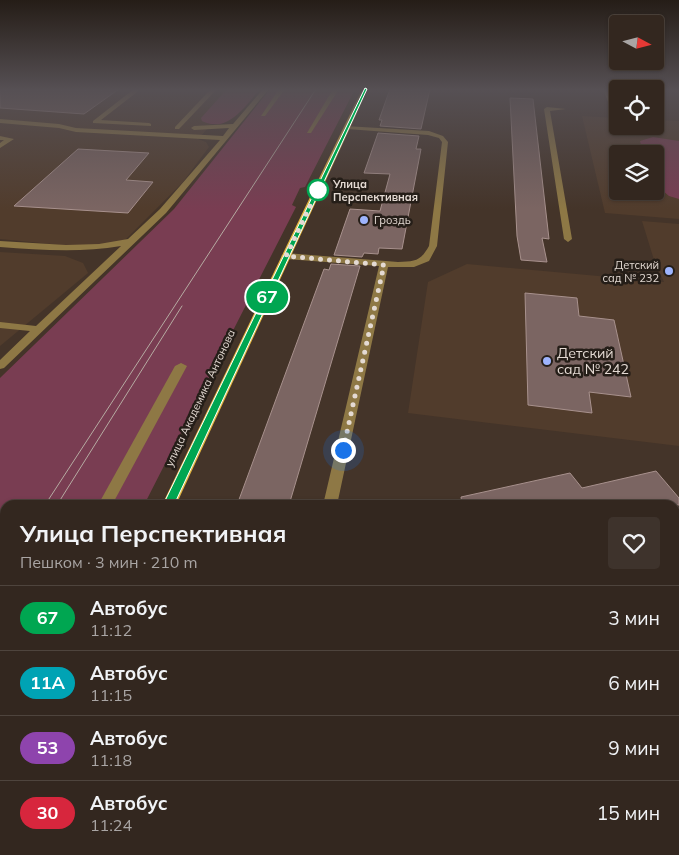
<!DOCTYPE html>
<html lang="ru">
<head>
<meta charset="utf-8">
<style>
	:root { --surface:#33271f; --page:#3e332c; --text:#f1f3f6; --muted:#a9a5a4; --line:#4e443d }
	body { margin:0; font-family:Mulish,sans-serif; background:var(--page); color:var(--text); height:100vh; display:flex; flex-direction:column; font-size:19px; white-space:nowrap }
	* { box-sizing:border-box; margin:0 }
	p { font-size:16px; color:var(--muted) }
	.icon { flex:none; width:28px; height:28px; fill:none; stroke:currentColor; stroke-width:2; stroke-linecap:round; stroke-linejoin:round }
	.map { position:relative; flex:1; overflow:hidden }
	.sheet { position:absolute; left:0px; top:500px; width:680px; height:355px; display:flex; flex-direction:column; background:var(--surface); border-radius:15px 15px 0 0; box-shadow:0 1px 4px #0004,0 0 0 1px var(--line) }
	.sheet>* { flex:none }
	.badge { padding:0 10px; border-radius:16px; font-size:18px; line-height:32px }
	.needle { width:32px; rotate:97deg }
	.buttons { position:absolute; left:609px; top:15px; display:grid; gap:10px }
	.buttons a { display:grid; place-items:center; width:55px; height:55px; border-radius:5px; background:var(--surface); box-shadow:0 1px 4px #0004,0 0 0 1px var(--line); font-size:25px }
	.you { position:absolute; width:25px; height:25px; margin:-12px; border:4px solid #fff; border-radius:50%; background:#1a73e8; box-shadow:0 0 0 8px #1a73e833 }
	.map>.badge { position:absolute; translate:-50% -50%; box-shadow:0 0 0 2px #fff }
	.round { display:grid; place-items:center; flex:none; width:52px; height:52px; border-radius:5px; background:var(--page) }
	.headline { display:flex; align-items:center; justify-content:space-between; height:85px; padding:0 20px }
	h1 { font-size:24px; font-weight:700; line-height:38px }
	ul { padding:0; list-style:none }
	li { display:flex; align-items:center; gap:15px; height:65px; padding:0 20px; border-top:1px solid var(--line) }
	li div { flex:1 }
	li b { display:block; font-size:19px }
	li em { font-style:normal }
	li .badge { min-width:55px; font-weight:700; text-align:center }
	.map>svg:first-child { display:block }
	.built { fill:#513c2c; fill-rule:evenodd }
	.green { fill:#793d52 }
	.building { fill:#7b6562; stroke:#a8918d }
	.lines { fill:none; stroke-linecap:round; stroke-linejoin:round }
	.minor { fill:#8e7845; fill-rule:evenodd }
	.major { fill:#e3b741; fill-rule:evenodd }
	.tram { stroke:#b6aba2; stroke-width:1 }
	.line { fill:#00a651; stroke:#fff }
	.walk { stroke:#e4dad3; stroke-width:5; stroke-dasharray:0 9 }
	.stop-dot { fill:#fff; stroke:#00a651; stroke-width:2.5 }
	.poi-dot { fill:#9eb4fd; stroke:#251e18; stroke-width:2 }
	.labels { text-anchor:middle; dominant-baseline:central; stroke-width:5; stroke-linejoin:round; paint-order:stroke }
	.far-stop-label { font-size:11px; font-weight:bold; fill:#e4dad3; stroke:#251e18; text-anchor:start }
	.far-poi-label { font-size:11px; fill:#e4dad3; stroke:#251e18; text-anchor:start }
	.far-street-label { font-size:11px; fill:#e4dad3; stroke:#251e18 }
	.poi-label { font-size:14px; fill:#e4dad3; stroke:#251e18; text-anchor:start }
</style>
</head>
<body>
<div class="map">
<svg width="679" height="855" viewBox="0 0 679 855">
	<rect width="100%" height="100%" fill="#443429"/>
	<g class="built">
		<path d="M0,89H243L198,139L206,142L209,147L183,182L124,241L106,245L71,246L0,239Z"/>
		<path d="M582,116L617,118L618,126H655V120L679,121V219L605,213ZM618,154H655V191H618Z"/>
		<path d="M642,221L679,224V446L408,413L428,282L467,264L664,282L654,260Z"/>
		<path d="M0,252L65,256L83,263L88,273L0,346Z"/>
	</g>
	<g class="green">
		<path d="M227,89H260C245,106 228,134 202,121L201,118Z"/>
		<path d="M270,89H355L305,187L300,188L292,205L296,207L144,505H5V780L0,790V378L174,209Z"/>
		<path d="M653,137L679,141V199L669,196L656,185L655,154H643L640,141Z"/>
	</g>
	<g class="building">
		<path d="M0,89H119L84,114L0,108Z"/>
		<path d="M390,89H430L421,129L380,126L382,120H379Z"/>
		<path d="M510,98L533,99L549,239L542,238L547,262L521,260L517,236Z"/>
		<path d="M378,133L419,136L416,149H421L402,249L379,248L378,254L364,253L362,257L334,255L350,209L380,211L390,174L364,173Z"/>
		<path d="M78,149L149,153L126,180L153,182L128,213L14,206Z"/>
		<path d="M331,264L360,266L289,505H237L324,269L329,270Z"/>
		<path d="M525,293L577,298L579,316L614,320L631,397L589,392L592,413L528,405Z"/>
		<path d="M656,471L679,498V505H462L461,497L570,473L582,488Z"/>
	</g>
	<g class="lines">
		<g class="minor">
			<path d="M134,89H141L101,120L149,123L151,124V126L93,123V121Z"/>
			<path d="M211,89H217L179,129H175V127Z"/>
			<path d="M263,89H269L166,213L4,368L0,369V360L30,331L0,328V322L36,326L121,246C81,253 40,250 0,247V241L66,245L99,244L128,239L160,209L220,140L76,132L59,128L0,123V119L59,124L76,128L223,136L229,128L194,130L191,128L194,126L233,124Z"/>
			<path d="M279,89H285L265,116H261Z"/>
			<path d="M333,89H339L311,133H307Z"/>
			<path d="M603,89H609L617,113L612,112Z"/>
			<path d="M547,107L566,109L550,111L572,239L568,242L564,239L544,109Z"/>
			<path d="M345,126L429,131L443,136L448,142L437,246L429,261L414,267H388L337,505H323L379,266L286,259L281,256L286,253L398,262C415,261 420,262 429,246L442,142L439,138L428,135L347,129L344,127Z"/>
			<path d="M0,136L14,139L0,148V143L4,140H0Z"/>
			<path d="M181,363L187,366L112,505H98L175,366Z"/>
			<path d="M5,660V683L0,685V662Z"/>
			<path d="M675,690L679,691V709L675,708Z"/>
			<path d="M470,850H490L491,855H469Z"/>
		</g>
		<g class="major">
			<path d="M362,89H368L176,505H162Z"/>
			<path d="M5,839V850H15L13,855H0V841Z"/>
		</g>
		<g class="tram">
			<path d="M45,505L316,89"/>
			<path d="M57,505L182,306"/>
			<path d="M0,575L5,567"/>
			<path d="M0,597L5,589"/>
		</g>
	</g>
	<linearGradient id="sky" x2="0" y2="1"><stop stop-color="#251d17"/><stop offset="0.43" stop-color="#565054"/><stop offset="1" stop-color="#565054" stop-opacity="0"/></linearGradient>
	<rect width="679" height="209" fill="url(#sky)"/>
	<path class="line" d="M365,88L367,89L174,505L169,509L165,508L163,505Z"/>
	<g class="lines">
		<path class="walk" d="M318,190L286,256L384,265L343,450"/>
	</g>
	<circle class="stop-dot" cx="318" cy="190" r="10"/>
	<g class="poi-dot">
		<circle cx="364" cy="220" r="5"/>
		<circle cx="669" cy="271" r="5"/>
		<circle cx="547" cy="361" r="5"/>
	</g>
	<g class="labels">
		<g class="far-stop-label">
			<text x="333" y="184">Улица<tspan x="333" dy="13">Перспективная</tspan></text>
		</g>
		<g class="far-poi-label">
			<text x="374" y="220">Гроздь</text>
			<text x="659" y="265" text-anchor="end">Детский<tspan x="659" dy="13">сад № 232</tspan></text>
		</g>
		<g class="far-street-label">
			<text transform="translate(200 398) rotate(-65)">улица Академика Антонова</text>
		</g>
		<g class="poi-label">
			<text x="557" y="353">Детский<tspan x="557" dy="16">сад № 242</tspan></text>
		</g>
	</g>
</svg>
<div class="buttons">
<a><svg class="needle" viewBox="-14 -14 28 28"><path d="M0-13l5 13h-10z" fill="#e53935"/><path d="M0 13l5-13h-10z" fill="#a9a5a4"/></svg></a>
<a><svg class="icon" aria-label="locate" viewBox="0 0 24 24"><circle cx="12" cy="12" r="6"/><path d="M12 2v4M12 18v4M2 12h4M18 12h4"/></svg></a>
<a><svg class="icon" aria-label="layers" viewBox="0 0 24 24"><path d="M12 4l9 5-9 5-9-5zM3 14l9 5 9-5"/></svg></a>
</div>
<div class="you" style="left:343px;top:450px"></div>
<b class="badge" style="left:267px;top:297px;background:#00a651;color:#fff">67</b>
<section class="sheet">
<div class="headline"><div><h1>Улица Перспективная</h1><p>Пешком · 3 мин · 210 m</p></div><a class="round"><svg class="icon" aria-label="heart" viewBox="0 0 24 24"><path d="M12 20l-8-8c-3-5 5-10 8-4 3-6 11-1 8 4z"/></svg></a></div>
<ul>
<li><span class="badge" style="background:#00a651;color:#fff">67</span><div><b>Автобус</b><p>11:12</p></div><em>3 мин</em></li>
<li><span class="badge" style="background:#00a3b4;color:#fff">11А</span><div><b>Автобус</b><p>11:15</p></div><em>6 мин</em></li>
<li><span class="badge" style="background:#8e44ad;color:#fff">53</span><div><b>Автобус</b><p>11:18</p></div><em>9 мин</em></li>
<li><span class="badge" style="background:#d7263d;color:#fff">30</span><div><b>Автобус</b><p>11:24</p></div><em>15 мин</em></li>
</ul>
</section>
</div>
</body>
</html>
